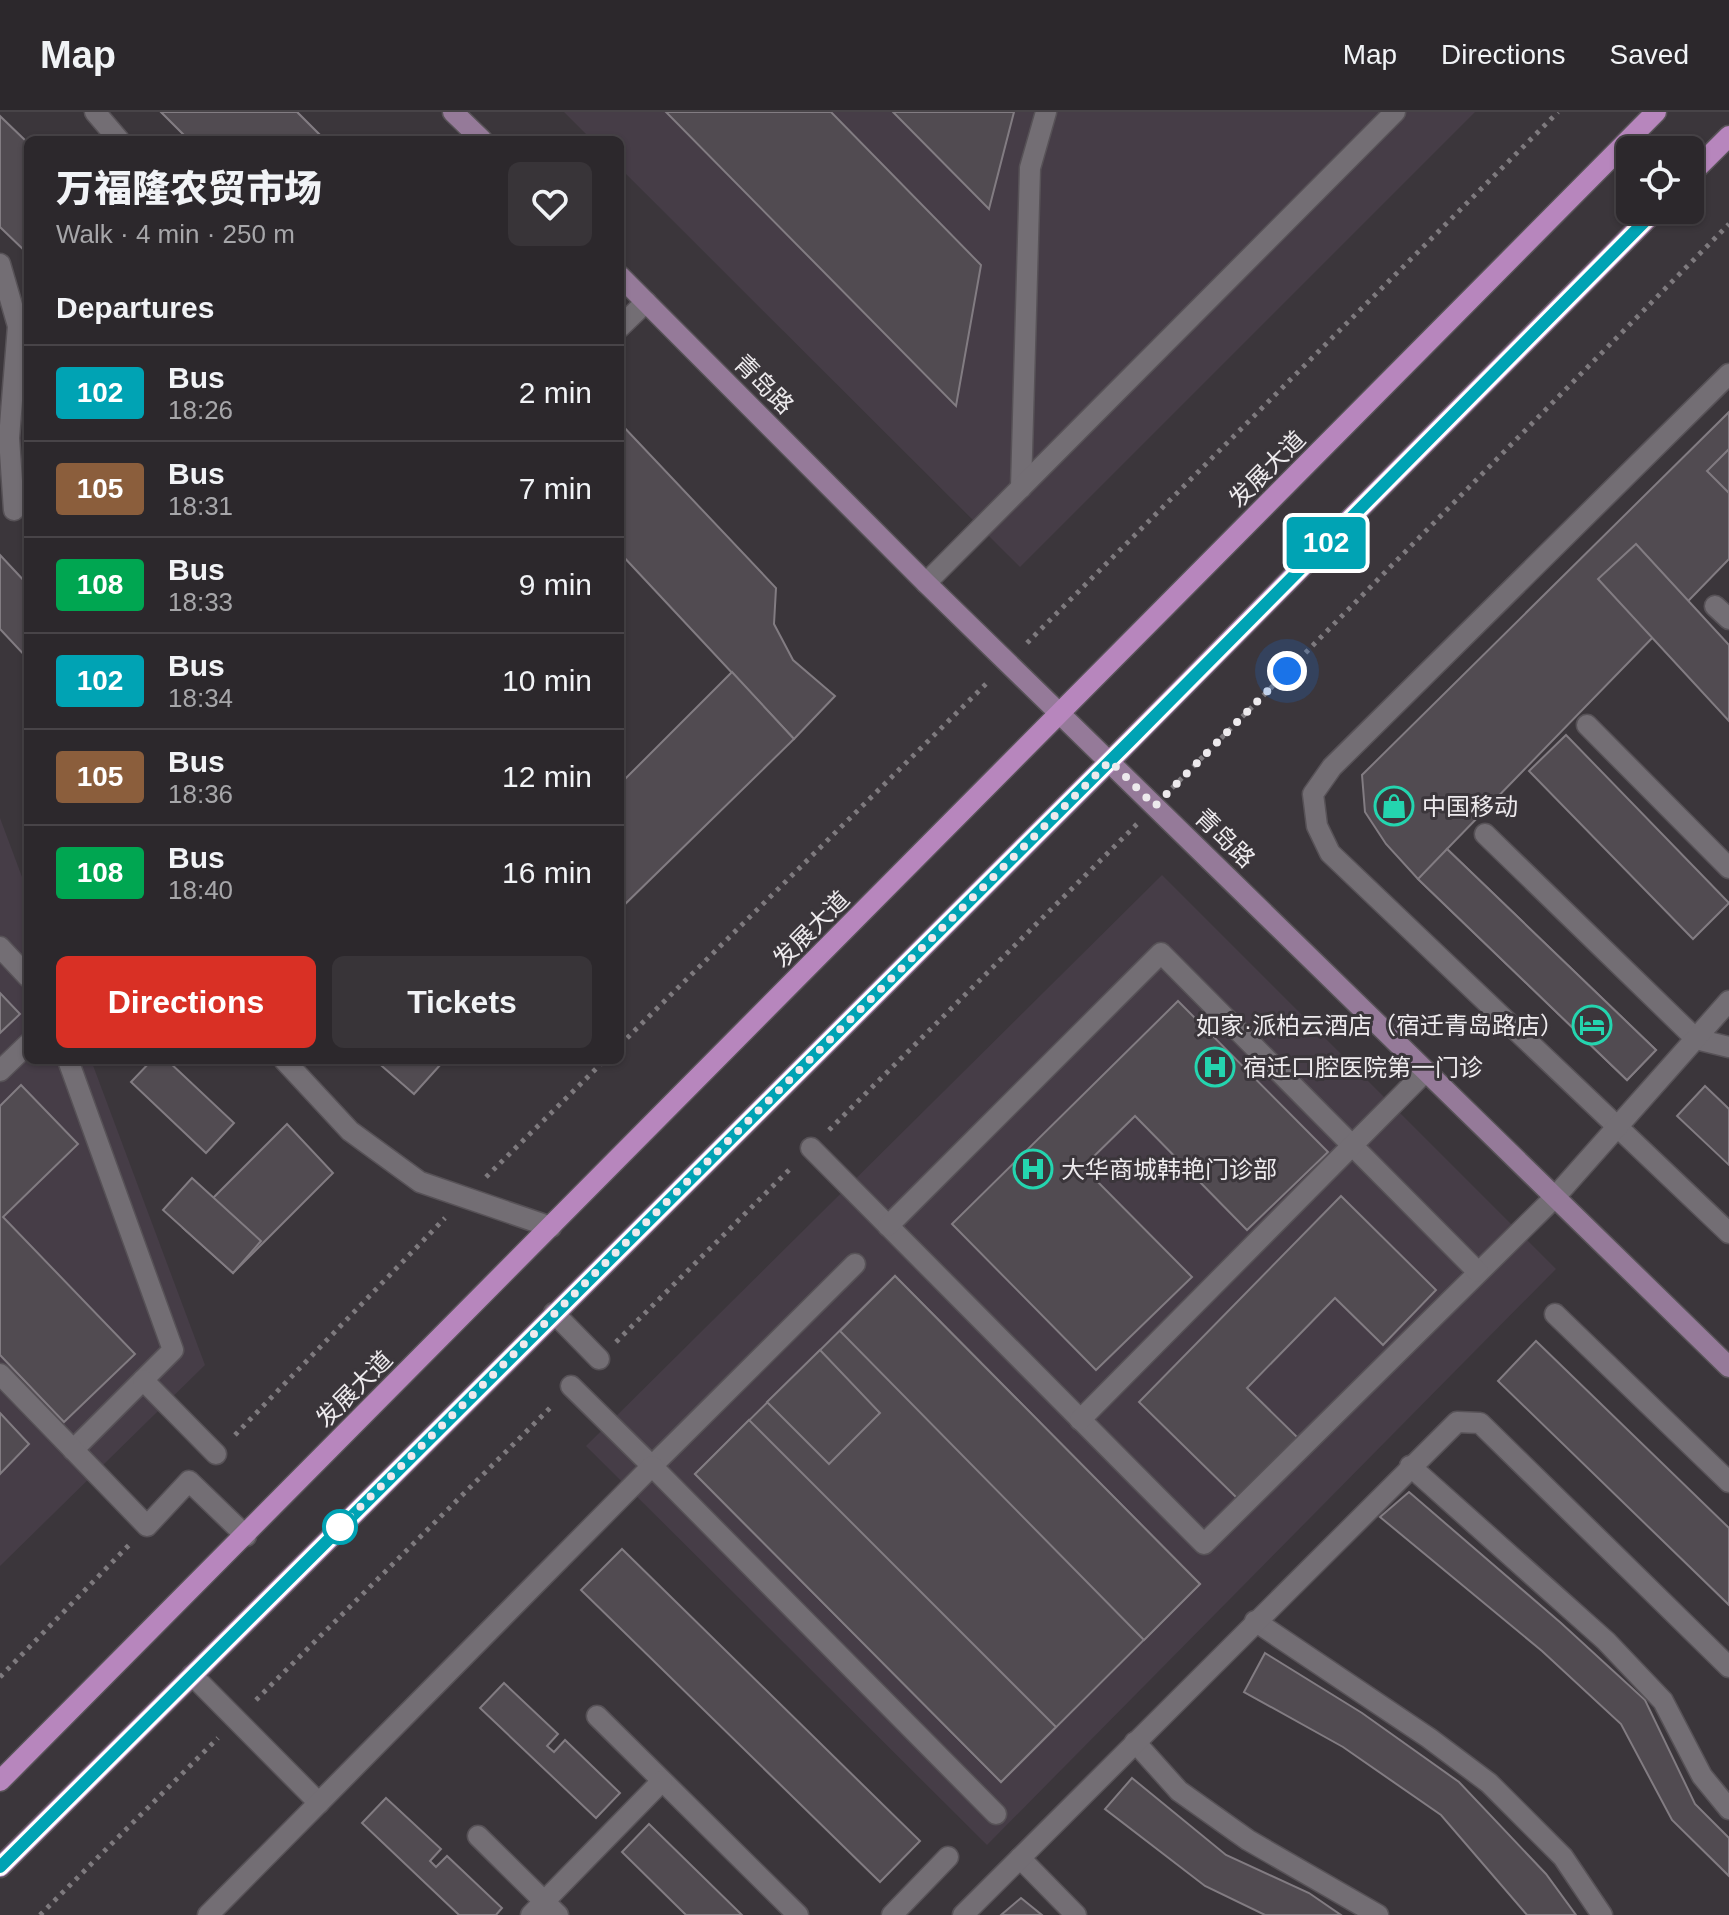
<!DOCTYPE html>
<html lang="en">
<head>
<meta charset="utf-8">
<style>
	:root { --surface:#2c282c; --page:#383438; --text:#f1f3f6; --muted:#a6a6a9; --line:#484448; --accent:#d93025 }
	body { margin:0; font-family:Arial,"Noto Sans SC",sans-serif; background:var(--page); color:var(--text); height:100vh; display:flex; flex-direction:column; font-size:30px; white-space:nowrap }
	* { box-sizing:border-box; margin:0 }
	p { font-size:26px; color:var(--muted) }
	.icon { flex:none; width:44px; height:44px; fill:none; stroke:currentColor; stroke-width:2; stroke-linecap:round; stroke-linejoin:round }
	.map { position:relative; flex:1; overflow:hidden }
	.drawer { position:absolute; left:24px; top:24px; width:600px; height:928px; display:flex; flex-direction:column; background:var(--surface); border-radius:12px; box-shadow:0 2px 6px #0004,0 0 0 2px var(--line) }
	.drawer>* { flex:none }
	.badge { padding:0 16px; border-radius:6px; font-size:28px; line-height:52px }
	.fabs { position:absolute; left:1616px; top:24px; display:grid; gap:16px }
	.fabs a { display:grid; place-items:center; width:88px; height:88px; border-radius:12px; background:var(--surface); box-shadow:0 2px 6px #0004,0 0 0 2px var(--line); font-size:40px }
	.you { position:absolute; width:40px; height:40px; margin:-20px; border:6px solid #fff; border-radius:50%; background:#1a73e8; box-shadow:0 0 0 12px #1a73e833 }
	.map>.badge { position:absolute; translate:-50% -50%; box-shadow:0 0 0 4px #fff }
	h2 { padding:0 32px; font-size:30px; line-height:72px }
	.round { display:grid; place-items:center; flex:none; width:84px; height:84px; border-radius:12px; background:var(--page) }
	.headline { display:flex; align-items:center; justify-content:space-between; height:136px; padding:0 32px }
	h1 { font-size:38px; font-weight:800; line-height:60px }
	.cta { display:flex; gap:16px; margin-top:auto; padding:16px 32px }
	.cta a { flex:1; height:92px; border-radius:12px; background:var(--accent); color:#fff; font-size:32px; font-weight:800; line-height:92px; text-align:center }
	.cta a+a { background:var(--page); color:var(--text) }
	ul { padding:0; list-style:none }
	li { display:flex; align-items:center; gap:24px; height:96px; padding:0 32px; border-top:2px solid var(--line) }
	li div { flex:1 }
	li b { display:block; font-size:30px }
	li em { font-style:normal }
	li .badge { min-width:88px; font-weight:700; text-align:center }
	header { display:flex; align-items:center; gap:48px; box-sizing:border-box; height:112px; padding:0 40px; background:var(--surface); border-bottom:2px solid var(--line) }
	header strong { font-size:38px }
	nav { display:flex; gap:44px; margin-inline-start:auto; font-size:28px }
	.map>svg:first-child { display:block }
	.built { fill:#463d47 }
	.building { fill:#514b51; stroke:#827c82; stroke-width:2 }
	.lines { fill:none; stroke-linecap:round; stroke-linejoin:round }
	.lane-casing { stroke:#575257; stroke-width:23 }
	.secondary-casing { stroke:#575257; stroke-width:23 }
	.primary-casing { stroke:#575257; stroke-width:23 }
	.path { stroke:#7e7a7e; stroke-width:5; stroke-dasharray:4 6; stroke-linecap:butt }
	.lane { stroke:#736e74; stroke-width:20 }
	.secondary { stroke:#957a99; stroke-width:20 }
	.primary { stroke:#b786bd; stroke-width:20 }
	.line-casing { stroke:#fff; stroke-width:18 }
	.line { stroke:#00a3b4; stroke-width:12 }
	.walk { stroke:#edeaed; stroke-width:8; stroke-dasharray:0 14.4 }
	.stop-dot { fill:#fff; stroke:#00a3b4; stroke-width:4 }
	.labels { text-anchor:middle; dominant-baseline:central; stroke-width:6; stroke-linejoin:round; paint-order:stroke }
	.street-label { font-size:24px; fill:#edeaed; stroke:#3b363b }
	.poi-label { font-size:24px; fill:#edeaed; stroke:#3b363b; text-anchor:start }
</style>
</head>
<body>
<header>
<strong>Map</strong>
<nav><a>Map</a><a>Directions</a><a>Saved</a></nav>
</header>
<div class="map">
<svg width="1729" height="1803" viewBox="0 0 1729 1803">
	<rect width="100%" height="100%" fill="#3b363b"/>
	<g class="built">
		<path d="M564,0H1475L1020,455L620,56V28H592Z"/>
		<path d="M0,706L28,781V948H91L205,1253L0,1454Z"/>
		<path d="M1162,763L1556,1157L987,1733L586,1334Z"/>
	</g>
	<g class="building">
		<path d="M161,0H297L325,28H189Z"/>
		<path d="M161,0H297L325,28H189Z"/>
		<path d="M666,0H831L981,153L956,294Z"/>
		<path d="M893,0H1014L989,97Z"/>
		<path d="M0,4L28,31V142L0,115Z"/>
		<path d="M1729,300V447L1447,737L1656,938L1627,968L1418,767L1386,732L1365,700L1362,663Z"/>
		<path d="M620,311L776,476L774,512L793,548L835,584L794,627L620,441Z"/>
		<path d="M1729,337V381L1707,359Z"/>
		<path d="M1636,432L1729,533V609L1598,467Z"/>
		<path d="M0,443L28,473V547L0,517Z"/>
		<path d="M732,560L794,627L620,797V750L624,746L620,742V672Z"/>
		<path d="M1566,623L1729,791L1693,827L1529,659Z"/>
		<path d="M1447,737L1656,938L1627,968L1418,767Z"/>
		<path d="M0,881L20,902L0,921Z"/>
		<path d="M1178,889L1328,1040L1247,1118L1135,1004L1083,1055L1192,1165L1096,1258L952,1112Z"/>
		<path d="M152,948H167L234,1011L206,1041L131,970Z"/>
		<path d="M375,948H436L441,952L414,982Z"/>
		<path d="M21,973L78,1032L3,1105L135,1242L64,1310L0,1243V994Z"/>
		<path d="M1705,974L1729,997V1053L1677,1004Z"/>
		<path d="M287,1012L333,1061L233,1161L183,1116Z"/>
		<path d="M192,1066L261,1129L233,1161L163,1098Z"/>
		<path d="M1341,1084L1436,1178L1383,1233L1335,1186L1247,1276L1298,1326L1238,1387L1139,1290Z"/>
		<path d="M895,1164L1200,1472L1001,1670L695,1362Z"/>
		<path d="M895,1164L1200,1472L1144,1528L840,1219Z"/>
		<path d="M1536,1229L1729,1416V1493L1498,1269Z"/>
		<path d="M820,1238L880,1301L829,1352L767,1290Z"/>
		<path d="M0,1301L29,1332L0,1362Z"/>
		<path d="M749,1308L1056,1615L1001,1670L695,1362Z"/>
		<path d="M1409,1380L1561,1511L1645,1588L1695,1692L1729,1726V1764L1672,1708L1621,1612L1542,1539L1380,1405Z"/>
		<path d="M622,1437L920,1729L880,1770L581,1478Z"/>
		<path d="M1265,1541L1362,1601L1459,1670L1546,1762L1576,1803H1527L1441,1703L1343,1635L1244,1580Z"/>
		<path d="M504,1571L558,1622L547,1634L554,1640L565,1628L620,1681L596,1706L480,1596Z"/>
		<path d="M1132,1666L1226,1743L1309,1781L1341,1803H1265L1205,1774L1105,1697Z"/>
		<path d="M386,1686L441,1737L430,1749L436,1755L447,1744L502,1796L496,1803H459L362,1711Z"/>
		<path d="M649,1712L742,1803H686L622,1740Z"/>
		<path d="M1021,1786L1042,1803H1001Z"/>
	</g>
	<g class="lines">
		<g class="lane-casing">
			<g id="lane">
				<path d="M95,0L119,28"/>
				<path d="M0,152L18,214L9,326L14,398"/>
				<path d="M620,215L646,190"/>
				<path d="M1729,262L1332,655L1313,682L1317,714L1330,741L1729,1121"/>
				<path d="M1021,376L1030,56L1046,0"/>
				<path d="M926,471L1395,0"/>
				<path d="M1715,494L1729,507"/>
				<path d="M1587,613L1729,756"/>
				<path d="M1485,722L1696,927L1729,935"/>
				<path d="M0,835L28,865"/>
				<path d="M68,948L173,1238L73,1338"/>
				<path d="M284,948L350,1019L420,1070L551,1115"/>
				<path d="M0,959L28,932"/>
				<path d="M811,1036L1204,1432L1555,1085L1729,889"/>
				<path d="M888,1114L1161,841L1478,1160"/>
				<path d="M554,1201L599,1247"/>
				<path d="M1555,1202L1729,1370"/>
				<path d="M0,1262L147,1414L189,1369L246,1424"/>
				<path d="M143,1268L216,1342"/>
				<path d="M571,1274L652,1354L855,1152"/>
				<path d="M1080,1308L1426,959"/>
				<path d="M1410,1354L1606,1529L1663,1589L1702,1664L1729,1697"/>
				<path d="M1255,1509L1429,1626L1489,1671L1563,1745L1602,1803"/>
				<path d="M192,1563L319,1691"/>
				<path d="M597,1604L798,1803"/>
				<path d="M1135,1630L1179,1679L1248,1728L1378,1803"/>
				<path d="M478,1724L558,1803"/>
				<path d="M1020,1746L1076,1803"/>
				<path d="M208,1803L652,1354L996,1702"/>
				<path d="M531,1803L662,1669"/>
				<path d="M892,1803L948,1745"/>
				<path d="M963,1803L1457,1310L1480,1311L1729,1555"/>
			</g>
		</g>
		<g class="secondary-casing">
			<g id="secondary">
				<path d="M453,0L482,28"/>
				<path d="M620,164L926,471L1729,1255"/>
			</g>
		</g>
		<g class="primary-casing">
			<g id="primary">
				<path d="M1690,63L1729,24"/>
				<path d="M0,1669L1656,0"/>
				<path d="M0,1755L1110,649L1656,98"/>
			</g>
		</g>
		<g class="path">
			<path d="M1027,531L1558,0"/>
			<path d="M1172,676L1729,112"/>
			<path d="M620,933L989,569"/>
			<path d="M829,1018L1137,712"/>
			<path d="M486,1065L605,948"/>
			<path d="M616,1230L791,1056"/>
			<path d="M235,1323L445,1106"/>
			<path d="M0,1565L130,1432"/>
			<path d="M256,1588L553,1293"/>
			<path d="M40,1803L218,1626"/>
		</g>
		<use href="#lane" class="lane"/>
		<use href="#secondary" class="secondary"/>
		<use href="#primary" class="primary"/>
	</g>
	<g class="lines">
		<g class="line-casing">
			<path id="line" d="M0,1755L1132,627L1656,98"/>
		</g>
		<use href="#line" class="line"/>
		<path class="walk" d="M340,1415L1110,649L1155,694L1287,559"/>
	</g>
	<defs>
		<g id="shop-ring" transform="scale(2)"><circle r="9.5" fill="#3b363b" stroke="#24d5af" stroke-width="1.5"/><path d="M-5-2.5h2.3a2.7 3.5 0 0 1 5.4 0H5L5.5 6h-11ZM-1.5-2.5h3a1.5 2.3 0 0 0-3 0Z" fill="#24d5af"/></g>
		<g id="hotel-ring" transform="scale(2)"><circle r="9.5" fill="#3b363b" stroke="#24d5af" stroke-width="1.5"/><path d="M-6-4.5h1.5V1H6V5H4.5V3h-9V5H-6ZM-4 0a1.8 1.8 0 1 1 3.6 0ZM.5 0V-2.5h3Q6-2.5 6 0Z" fill="#24d5af"/></g>
		<g id="hospital-ring" transform="scale(2)"><circle r="9.5" fill="#3b363b" stroke="#24d5af" stroke-width="1.5"/><path d="M-5-5h3v3.5h4V-5h3V5h-3V1.5h-4V5h-3Z" fill="#24d5af"/></g>
	</defs>
	<g fill-rule="evenodd">
		<use href="#shop-ring" x="1394" y="694"/>
		<use href="#hotel-ring" x="1592" y="913"/>
		<use href="#hospital-ring" x="1215" y="955"/>
		<use href="#hospital-ring" x="1033" y="1057"/>
	</g>
	<circle class="stop-dot" cx="340" cy="1415" r="16"/>
	<g class="labels">
		<g class="street-label">
			<text transform="translate(764 272) rotate(45)">青岛路</text>
			<text transform="translate(1267 357) rotate(-45)">发展大道</text>
			<text transform="translate(1225 726) rotate(44)">青岛路</text>
			<text transform="translate(811 817) rotate(-45)">发展大道</text>
			<text transform="translate(354 1277) rotate(-45)">发展大道</text>
		</g>
		<g class="poi-label">
			<text x="1422" y="694">中国移动</text>
			<text x="1564" y="913" text-anchor="end">如家·派柏云酒店（宿迁青岛路店）</text>
			<text x="1243" y="955">宿迁口腔医院第一门诊</text>
			<text x="1061" y="1057">大华商城韩艳门诊部</text>
		</g>
	</g>
</svg>
<div class="fabs">
<a><svg class="icon" aria-label="locate" viewBox="0 0 24 24"><circle cx="12" cy="12" r="6"/><path d="M12 2v4M12 18v4M2 12h4M18 12h4"/></svg></a>
</div>
<div class="you" style="left:1287px;top:559px"></div>
<b class="badge" style="left:1326px;top:431px;background:#00a3b4;color:#fff">102</b>
<section class="drawer">
<div class="headline"><div><h1>万福隆农贸市场</h1><p>Walk · 4 min · 250 m</p></div><a class="round"><svg class="icon" aria-label="heart" viewBox="0 0 24 24"><path d="M12 20l-8-8c-3-5 5-10 8-4 3-6 11-1 8 4z"/></svg></a></div>
<h2>Departures</h2>
<ul>
<li><span class="badge" style="background:#00a3b4;color:#fff">102</span><div><b>Bus</b><p>18:26</p></div><em>2 min</em></li>
<li><span class="badge" style="background:#8b5e3c;color:#fff">105</span><div><b>Bus</b><p>18:31</p></div><em>7 min</em></li>
<li><span class="badge" style="background:#00a651;color:#fff">108</span><div><b>Bus</b><p>18:33</p></div><em>9 min</em></li>
<li><span class="badge" style="background:#00a3b4;color:#fff">102</span><div><b>Bus</b><p>18:34</p></div><em>10 min</em></li>
<li><span class="badge" style="background:#8b5e3c;color:#fff">105</span><div><b>Bus</b><p>18:36</p></div><em>12 min</em></li>
<li><span class="badge" style="background:#00a651;color:#fff">108</span><div><b>Bus</b><p>18:40</p></div><em>16 min</em></li>
</ul>
<div class="cta"><a>Directions</a><a>Tickets</a></div>
</section>
</div>
</body>
</html>
